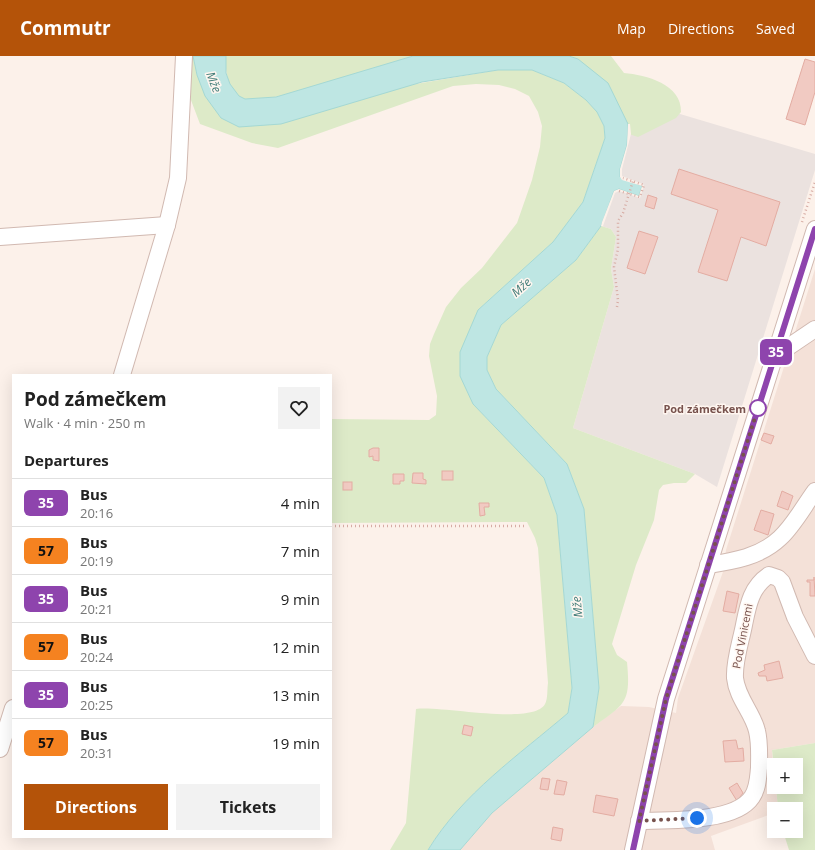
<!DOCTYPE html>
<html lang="en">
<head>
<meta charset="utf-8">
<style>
	:root { --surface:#fff; --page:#f2f2f2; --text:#222; --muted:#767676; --line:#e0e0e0; --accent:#b45309 }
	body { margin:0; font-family:"Open Sans",sans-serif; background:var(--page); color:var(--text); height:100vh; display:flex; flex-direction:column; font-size:15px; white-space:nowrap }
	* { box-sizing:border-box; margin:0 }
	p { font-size:13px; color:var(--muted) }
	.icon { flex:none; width:22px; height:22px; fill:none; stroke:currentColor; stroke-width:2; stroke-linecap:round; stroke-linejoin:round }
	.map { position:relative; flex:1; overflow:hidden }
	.panel { position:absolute; left:12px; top:318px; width:320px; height:464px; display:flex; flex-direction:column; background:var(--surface); border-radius:0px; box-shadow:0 4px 16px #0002 }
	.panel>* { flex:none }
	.badge { padding:0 8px; border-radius:6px; font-size:14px; line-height:26px }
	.fabs { position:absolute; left:767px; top:702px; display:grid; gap:8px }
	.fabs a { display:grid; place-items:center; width:36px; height:36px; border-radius:0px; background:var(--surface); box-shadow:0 4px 16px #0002; font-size:20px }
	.you { position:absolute; width:20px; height:20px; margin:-10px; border:3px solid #fff; border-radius:50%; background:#1a73e8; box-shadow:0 0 0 6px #1a73e833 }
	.map>.badge { position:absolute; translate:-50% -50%; box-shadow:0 0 0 2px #fff }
	h2 { padding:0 12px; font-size:15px; line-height:36px }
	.round { display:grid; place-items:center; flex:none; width:42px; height:42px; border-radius:0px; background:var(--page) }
	.headline { display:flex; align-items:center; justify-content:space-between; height:68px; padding:0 12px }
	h1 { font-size:19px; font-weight:700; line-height:30px }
	.primary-button { display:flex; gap:8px; margin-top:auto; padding:8px 12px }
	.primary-button a { flex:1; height:46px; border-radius:0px; background:var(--accent); color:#fff; font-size:16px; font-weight:700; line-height:46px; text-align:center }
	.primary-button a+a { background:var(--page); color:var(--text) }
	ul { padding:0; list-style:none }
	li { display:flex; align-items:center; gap:12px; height:48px; padding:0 12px; border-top:1px solid var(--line) }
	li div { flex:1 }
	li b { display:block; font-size:15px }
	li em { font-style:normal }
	li .badge { min-width:44px; font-weight:700; text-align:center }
	header { display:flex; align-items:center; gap:24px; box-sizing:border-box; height:56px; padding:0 20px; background:var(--accent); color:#fff }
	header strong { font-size:19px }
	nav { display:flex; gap:22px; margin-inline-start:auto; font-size:14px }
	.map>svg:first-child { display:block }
	.residential { fill:#f4e1d8 }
	.industrial { fill:#ebe2df }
	.green { fill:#ddeac8 }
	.water { fill:#bee6e3; stroke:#a4d8d4 }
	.pier { fill:#fcf1ea }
	.building { fill:#f1cac2; stroke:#e3aca2 }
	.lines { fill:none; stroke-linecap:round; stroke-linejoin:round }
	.minor-casing { stroke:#d1b9b1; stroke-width:18 }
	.path { stroke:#d7aca4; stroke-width:2.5; stroke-dasharray:1 3; stroke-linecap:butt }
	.minor { stroke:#fff; stroke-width:16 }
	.line-casing { stroke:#fff; stroke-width:9 }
	.line { stroke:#8e44ad; stroke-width:6 }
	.walk { stroke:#77524d; stroke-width:4; stroke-dasharray:0 7.2 }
	.stop-dot { fill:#fff; stroke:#8e44ad; stroke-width:2 }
	.labels { text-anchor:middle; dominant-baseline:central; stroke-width:3; stroke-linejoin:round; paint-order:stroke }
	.stop-label { font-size:11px; font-weight:bold; fill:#77524d; stroke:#fff6f0; text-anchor:end }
	.street-label { font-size:11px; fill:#77524d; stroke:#fff6f0 }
	.water-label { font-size:12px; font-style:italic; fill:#407c78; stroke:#fff6f0 }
</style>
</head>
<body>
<header>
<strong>Commutr</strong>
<nav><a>Map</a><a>Directions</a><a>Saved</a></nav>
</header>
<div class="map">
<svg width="815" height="794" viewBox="0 0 815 794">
	<rect width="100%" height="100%" fill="#fcf1ea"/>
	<path class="residential" d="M815,213V687L772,694L774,731H776L778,753H774V757L711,780L715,794H460L492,757L593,671L621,650L649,651L676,657L678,642L724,513L726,494Z"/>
	<path class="industrial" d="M670,55L815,98V114L717,431L695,418L573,372L614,231L611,213L616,181L611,173L601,170L620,113L629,78Z"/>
	<g class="green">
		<path d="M177,0H193L197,19L221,61L498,14H532L564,27L586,44L597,56L604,70L605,82L583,146L553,186L478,254L473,348L544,422L557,459L572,632L568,657C519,699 462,738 428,794H390L406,767L416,653C440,649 533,670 545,648C548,643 547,633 548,627L538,492L535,482L527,466L331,467V363L429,364L436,359L437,340L429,300L430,288L434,278L446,251L461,232L482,212L517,167L532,124L540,91L542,70L538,56L529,40L515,33L499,29L476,28L453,30L278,92L252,87L200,68L177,7Z"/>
		<path d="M226,0H413C384,9 265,51 244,43C229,38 224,13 226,0Z"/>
		<path d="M569,0H611L624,17C646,19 682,28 681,56L676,62L638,81L629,78C627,52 594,23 578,3Z"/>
		<path d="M601,170L611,173L616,181L611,213L614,231L573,372L695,418L686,427H674L663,429L659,434L654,464L636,509L612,588L617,599L627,606C631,647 625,648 593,671L599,632L584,453L567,408L496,333L487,314V301L501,269L576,204Z"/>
		<path d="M815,687V794H789L783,775H796V753H778L776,731H796V709H774V712L772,694Z"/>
	</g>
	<path class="water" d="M193,0H226V17L230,28L239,40L245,43L276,41L413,0H569L578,3L608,27L628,68L627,89L620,113V121L642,130L639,140L619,133L614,135L601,170L576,204L501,269L487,301V314L496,333L567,408L584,453L599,632L593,671L492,757L460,794H428C462,738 519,699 568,657L572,632L557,459L544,422L473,348L460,320V296L478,254L553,186L583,146L605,82L604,70L597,56L586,44L564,27L532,14H498L422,26L281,68L239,71L221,62L205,40L197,19Z"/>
	<path class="pier" d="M628,68H630L631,78L622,113V120L643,128L644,130L640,142L619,135L615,137L603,170H601L602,166L614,135L619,133L639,140L642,130L622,124L620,121V113L627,89Z"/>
	<g class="building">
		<path d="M805,3L815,6V36L805,69L786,63Z"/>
		<path d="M679,113L780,146L766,190L741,181L727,225L698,216L718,154L671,138Z"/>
		<path d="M648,139L657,142L654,153L645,150Z"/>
		<path d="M639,175L658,181L645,218L627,212Z"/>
		<path d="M764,377L774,380L771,388L761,384Z"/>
		<path d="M373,392H379V405L373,404V400L369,401V394Z"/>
		<rect x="442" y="415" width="11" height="9"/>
		<path d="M413,417H423V423L426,424V428L412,427Z"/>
		<path d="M393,418H404V425H400V428H393Z"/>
		<rect x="343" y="426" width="9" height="8"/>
		<path d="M782,435L793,440L788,454L777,450Z"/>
		<path d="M479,447H489V451H484L485,459L480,460Z"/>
		<path d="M761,454L774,458L768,479L754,474Z"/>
		<path d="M814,521L815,540H810V526H807V524H814Z"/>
		<path d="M727,535L739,538L735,557L723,555Z"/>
		<path d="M779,605L783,622L767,625L766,620H759L758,617L765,614L764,609Z"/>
		<path d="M464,669L473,671L471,680L462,678Z"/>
		<path d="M736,684L738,693L743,692L744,705L725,706L723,685Z"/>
		<path d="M542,722L550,723L548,734L540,733Z"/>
		<path d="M557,724L567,726L564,739L554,738Z"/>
		<path d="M737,727L743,737L737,745L729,732Z"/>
		<path d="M596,739L618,743L614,760L593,756Z"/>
		<path d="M553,771L563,773L561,785L551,783Z"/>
	</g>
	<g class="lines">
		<g class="minor-casing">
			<g id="minor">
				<path d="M0,181L167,169"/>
				<path d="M775,300L815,273"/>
				<path d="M122,319L167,169L178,122L184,0"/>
				<path d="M708,509C734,505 760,501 780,482C794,469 804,450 815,435"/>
				<path d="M0,693L13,652"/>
				<path d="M639,765C668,764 735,767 752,741C758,732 758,722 759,712C759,700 760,687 757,675C753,657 737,642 735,622C734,605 741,585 744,569C748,549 751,531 769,519L778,522L782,526L795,561L815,600"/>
				<path d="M633,794L666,643L815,173"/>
			</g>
		</g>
		<g class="path">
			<path d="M619,135L640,141L644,129L623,122"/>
			<path d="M802,166L815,126"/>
			<path d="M617,251L618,244L614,211L618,193V165L623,157L633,125"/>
			<path d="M331,470H525"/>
		</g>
		<use href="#minor" class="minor"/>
	</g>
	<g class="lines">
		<g class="line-casing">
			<path id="line" d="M633,794L666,643L815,173"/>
		</g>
		<use href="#line" class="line"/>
		<path class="walk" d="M697,762L639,765L666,643L758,352"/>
	</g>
	<circle class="stop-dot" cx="758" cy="352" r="8"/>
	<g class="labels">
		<g class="stop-label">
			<text x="746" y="352">Pod zámečkem</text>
		</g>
		<g class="street-label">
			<text transform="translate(742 580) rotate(-79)">Pod Vinicemi</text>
		</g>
		<g class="water-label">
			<text transform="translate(214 26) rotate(69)">Mže</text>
			<text transform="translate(521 231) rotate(-41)">Mže</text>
			<text transform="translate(577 551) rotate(-95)">Mže</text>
		</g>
	</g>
</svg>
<div class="fabs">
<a>+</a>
<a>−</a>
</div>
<div class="you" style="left:697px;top:762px"></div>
<b class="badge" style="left:776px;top:296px;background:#8e44ad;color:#fff">35</b>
<section class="panel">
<div class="headline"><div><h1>Pod zámečkem</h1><p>Walk · 4 min · 250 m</p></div><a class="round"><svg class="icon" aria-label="heart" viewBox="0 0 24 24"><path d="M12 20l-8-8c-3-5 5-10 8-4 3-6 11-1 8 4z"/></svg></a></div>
<h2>Departures</h2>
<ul>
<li><span class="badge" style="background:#8e44ad;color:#fff">35</span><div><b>Bus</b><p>20:16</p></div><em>4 min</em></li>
<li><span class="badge" style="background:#f58220;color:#111">57</span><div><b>Bus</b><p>20:19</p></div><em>7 min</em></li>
<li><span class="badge" style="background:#8e44ad;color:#fff">35</span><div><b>Bus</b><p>20:21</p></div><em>9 min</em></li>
<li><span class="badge" style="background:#f58220;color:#111">57</span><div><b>Bus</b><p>20:24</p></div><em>12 min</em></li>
<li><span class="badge" style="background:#8e44ad;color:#fff">35</span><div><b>Bus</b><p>20:25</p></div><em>13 min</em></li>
<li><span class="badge" style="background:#f58220;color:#111">57</span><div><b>Bus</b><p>20:31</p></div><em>19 min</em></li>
</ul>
<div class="primary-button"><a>Directions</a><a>Tickets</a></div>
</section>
</div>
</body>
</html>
